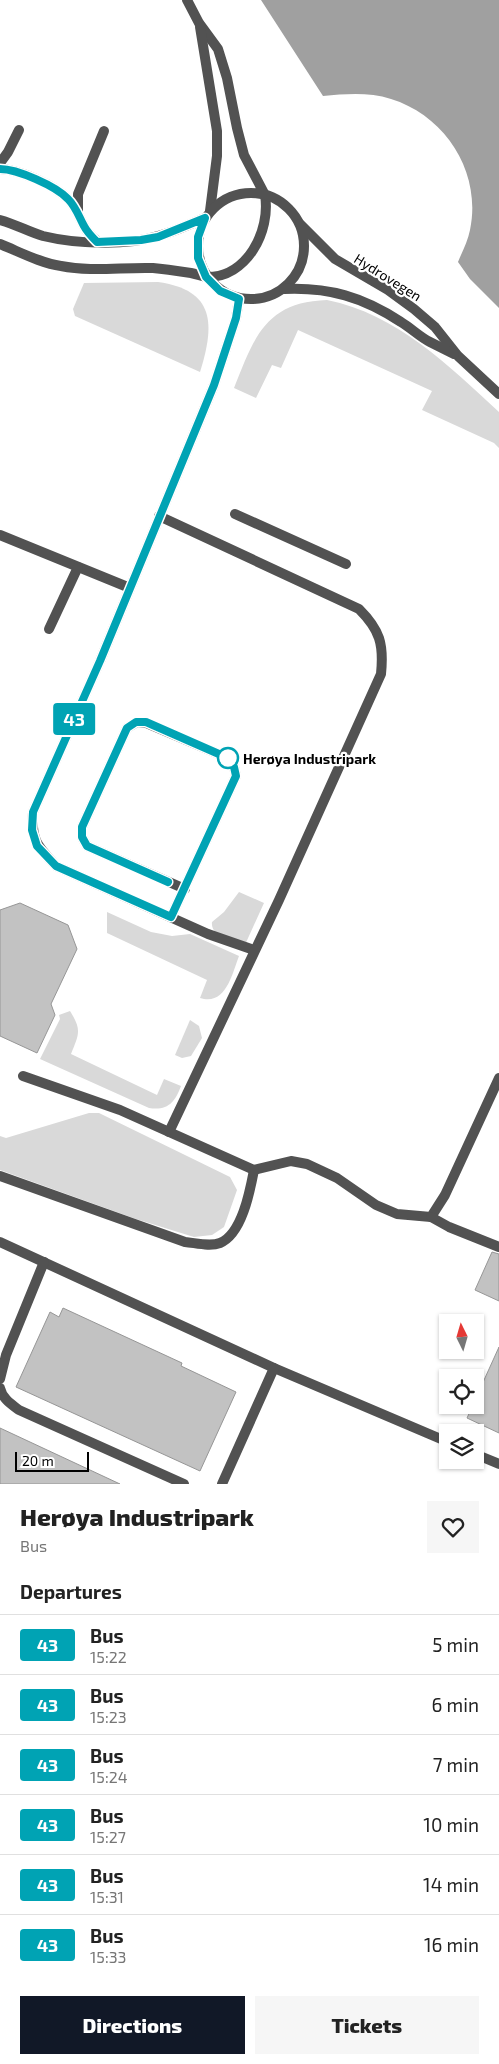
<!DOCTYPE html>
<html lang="en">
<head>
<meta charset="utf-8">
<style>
	:root { --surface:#fff; --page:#f6f6f6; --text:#222; --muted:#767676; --line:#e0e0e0; --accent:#111827 }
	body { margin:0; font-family:"Exo 2",sans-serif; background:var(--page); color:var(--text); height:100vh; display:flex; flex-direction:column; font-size:19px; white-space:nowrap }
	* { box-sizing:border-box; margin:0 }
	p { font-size:16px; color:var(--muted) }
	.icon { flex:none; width:28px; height:28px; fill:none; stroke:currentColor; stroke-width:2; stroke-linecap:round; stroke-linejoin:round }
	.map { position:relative; height:1484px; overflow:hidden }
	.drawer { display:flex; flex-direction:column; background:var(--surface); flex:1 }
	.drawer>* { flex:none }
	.badge { padding:0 10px; border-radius:4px; font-size:18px; line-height:32px }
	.needle { width:32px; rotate:355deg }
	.fabs { position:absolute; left:439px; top:1314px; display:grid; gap:10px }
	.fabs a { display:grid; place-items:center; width:45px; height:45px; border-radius:0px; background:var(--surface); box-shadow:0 1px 4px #0004; font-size:25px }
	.scale { position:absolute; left:15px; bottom:12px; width:74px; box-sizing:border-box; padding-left:5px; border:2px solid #000; border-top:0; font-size:14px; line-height:18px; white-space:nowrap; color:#000; -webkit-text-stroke:4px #fff; paint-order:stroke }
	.map>.badge { position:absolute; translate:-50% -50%; box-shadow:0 0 0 2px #fff }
	h2 { padding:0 20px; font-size:19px; line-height:45px }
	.round { display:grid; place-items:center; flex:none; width:52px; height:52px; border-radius:0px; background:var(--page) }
	.summary { display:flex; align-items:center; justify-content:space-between; height:85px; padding:0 20px }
	h1 { font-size:24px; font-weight:800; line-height:38px }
	.button { display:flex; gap:10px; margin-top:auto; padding:10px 20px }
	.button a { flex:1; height:58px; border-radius:0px; background:var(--accent); color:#fff; font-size:20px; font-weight:800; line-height:58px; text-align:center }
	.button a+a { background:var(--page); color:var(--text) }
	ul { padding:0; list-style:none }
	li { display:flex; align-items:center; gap:15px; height:60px; padding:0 20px; border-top:1px solid var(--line) }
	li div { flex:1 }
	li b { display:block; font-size:19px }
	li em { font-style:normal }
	li .badge { min-width:55px; font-weight:700; text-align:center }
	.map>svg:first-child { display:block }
	.green { fill:#d9d9d9 }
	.water { fill:#a0a0a0 }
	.building { fill:#c2c2c2; stroke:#969696 }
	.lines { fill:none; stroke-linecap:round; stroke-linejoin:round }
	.service { stroke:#525252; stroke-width:10 }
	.tertiary { stroke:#525252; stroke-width:10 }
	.line-casing { stroke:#fff; stroke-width:11 }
	.line { stroke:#00a3b4; stroke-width:8 }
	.stop-dot { fill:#fff; stroke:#00a3b4; stroke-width:2.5 }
	.labels { text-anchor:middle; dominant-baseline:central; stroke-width:4.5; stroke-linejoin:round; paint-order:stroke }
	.street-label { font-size:14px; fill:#000; stroke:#fff }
	.stop-label { font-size:14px; font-weight:bold; fill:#000; stroke:#fff; text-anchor:start }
</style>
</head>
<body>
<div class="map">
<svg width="499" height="1484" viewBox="0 0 499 1484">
	<rect width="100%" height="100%" fill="#fff"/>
	<g class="green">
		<path d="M158,282C215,290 215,324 200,372L75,316L73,309L84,283Z"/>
		<path d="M327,300C397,314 449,366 499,412V448L494,443L422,410L432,391L298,330L281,368L272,365L256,398L234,388C254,338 265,302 327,300Z"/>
		<path d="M239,892L264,903L244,947C233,942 210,936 212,922L224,912Z"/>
		<path d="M107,912L151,932L172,936L190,934L239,956C232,974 226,1006 200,998L207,980L107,933Z"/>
		<path d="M70,1011C82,1030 79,1034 71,1054L157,1095L164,1079L181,1086C175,1102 168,1111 149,1108L40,1059L60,1019L59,1015Z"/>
		<path d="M190,1020L199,1026L202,1038L191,1056L182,1058L175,1055Z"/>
		<path d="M89,1113H99L230,1177L237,1190L224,1227L212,1235L194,1237L136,1219L0,1170V1136L6,1138Z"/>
	</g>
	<path class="water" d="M261,0H499V308L470,279L458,262C462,252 468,241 470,230C482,173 446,116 391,99C369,92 346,94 323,96Z"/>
	<g class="building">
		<path d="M20,903L68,925L77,949L51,1004L55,1015L37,1053L0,1036V910Z"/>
		<path d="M492,1252L499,1254V1301L475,1290Z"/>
		<path d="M63,1308L182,1363L181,1366L236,1392L200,1471L16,1387L50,1312L59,1317Z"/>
		<path d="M499,1347V1433L467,1418L473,1405H475V1400Z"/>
		<path d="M0,1428L120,1484H0Z"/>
	</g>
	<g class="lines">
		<g class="service">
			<path d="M0,163L8,152L19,130"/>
			<path d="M0,169C18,169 56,186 68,199C76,207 79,217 84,226C87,232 92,237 97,241"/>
			<path d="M78,211V194L104,131"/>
			<path d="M0,220C15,224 29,232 43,236C76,244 126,246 158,236C174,232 190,224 205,218"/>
			<path d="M0,244C20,252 40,263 61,266C91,272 122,267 153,268C165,269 178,271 191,273C196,274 201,276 206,277C247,278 271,231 265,195"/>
			<path d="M239,299L236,318L214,385L100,661L33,812C31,840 37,846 56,866L208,934L254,950"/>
			<path d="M235,514L346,564"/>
			<path d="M159,516L359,609C380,630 384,644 381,674L279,900L169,1132"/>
			<path d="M0,535L130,588"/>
			<path d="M49,629L78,567"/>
			<path d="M171,917L236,776L234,767L228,758L146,723L137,722L127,728L82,827V837L87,846L185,889"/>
			<path d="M23,1076L120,1110L254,1170L291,1161L307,1164L337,1178L376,1205L397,1214L431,1217L445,1195L499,1078"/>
			<path d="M0,1176L185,1242C196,1243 210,1247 220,1243C242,1234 250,1191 254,1170"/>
			<path d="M431,1217L449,1227L499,1247"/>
			<path d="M0,1242L274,1368L448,1442"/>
			<path d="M0,1379L6,1355L44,1262"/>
			<path d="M0,1388C2,1398 11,1404 19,1410L184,1484"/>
			<path d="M475,1454L499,1464"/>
			<path d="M222,1484L274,1368"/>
		</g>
		<g class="tertiary">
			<path d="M187,0L199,23L218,49L227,78L237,128L244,155L265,195"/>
			<path d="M200,27L217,131V156L210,211"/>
			<circle cx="251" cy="246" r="53"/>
			<path d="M300,224L335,259L388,290L414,309L435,327L458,356L499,394"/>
			<path d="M284,289C329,287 363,297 401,322C411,328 420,337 430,342C438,346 446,350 454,354"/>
		</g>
	</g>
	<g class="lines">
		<g class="line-casing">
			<path id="line" d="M0,169C17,169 56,186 68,199C76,207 79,217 84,226C87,232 92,237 97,242L141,240L158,237L205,218L198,237V258L206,277L220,291L239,299L236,318L214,385L100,661L33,812L32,830L37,846L56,866L171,917L236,776L234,767L228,758L146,722H136L127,728L82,827V837L87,846L168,882"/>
		</g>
		<use href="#line" class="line"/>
	</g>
	<circle class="stop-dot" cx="228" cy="758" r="10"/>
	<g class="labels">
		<g class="street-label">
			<text transform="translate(388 277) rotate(32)">Hydrovegen</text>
		</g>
		<g class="stop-label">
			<text x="243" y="758">Herøya Industripark</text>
		</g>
	</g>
</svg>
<div class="fabs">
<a><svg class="needle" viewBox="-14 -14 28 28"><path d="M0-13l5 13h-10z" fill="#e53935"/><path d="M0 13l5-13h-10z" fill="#767676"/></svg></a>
<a><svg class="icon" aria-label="locate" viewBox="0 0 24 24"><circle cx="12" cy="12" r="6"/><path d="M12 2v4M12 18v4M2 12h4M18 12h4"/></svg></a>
<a><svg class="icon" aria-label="layers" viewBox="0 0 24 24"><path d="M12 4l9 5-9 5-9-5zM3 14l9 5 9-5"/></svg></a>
</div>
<div class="scale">20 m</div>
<b class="badge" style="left:74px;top:719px;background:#00a3b4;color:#fff">43</b>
</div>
<section class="drawer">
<div class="summary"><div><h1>Herøya Industripark</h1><p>Bus</p></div><a class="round"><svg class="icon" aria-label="heart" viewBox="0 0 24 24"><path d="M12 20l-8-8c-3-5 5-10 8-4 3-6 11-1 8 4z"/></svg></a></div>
<h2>Departures</h2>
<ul>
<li><span class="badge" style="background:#00a3b4;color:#fff">43</span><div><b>Bus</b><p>15:22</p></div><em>5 min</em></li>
<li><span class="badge" style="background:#00a3b4;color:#fff">43</span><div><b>Bus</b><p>15:23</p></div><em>6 min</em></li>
<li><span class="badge" style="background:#00a3b4;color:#fff">43</span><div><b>Bus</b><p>15:24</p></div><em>7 min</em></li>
<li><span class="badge" style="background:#00a3b4;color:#fff">43</span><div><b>Bus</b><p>15:27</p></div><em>10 min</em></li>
<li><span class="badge" style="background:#00a3b4;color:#fff">43</span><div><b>Bus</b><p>15:31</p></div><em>14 min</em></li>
<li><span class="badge" style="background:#00a3b4;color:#fff">43</span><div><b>Bus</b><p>15:33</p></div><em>16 min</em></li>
</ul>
<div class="button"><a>Directions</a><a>Tickets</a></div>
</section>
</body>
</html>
